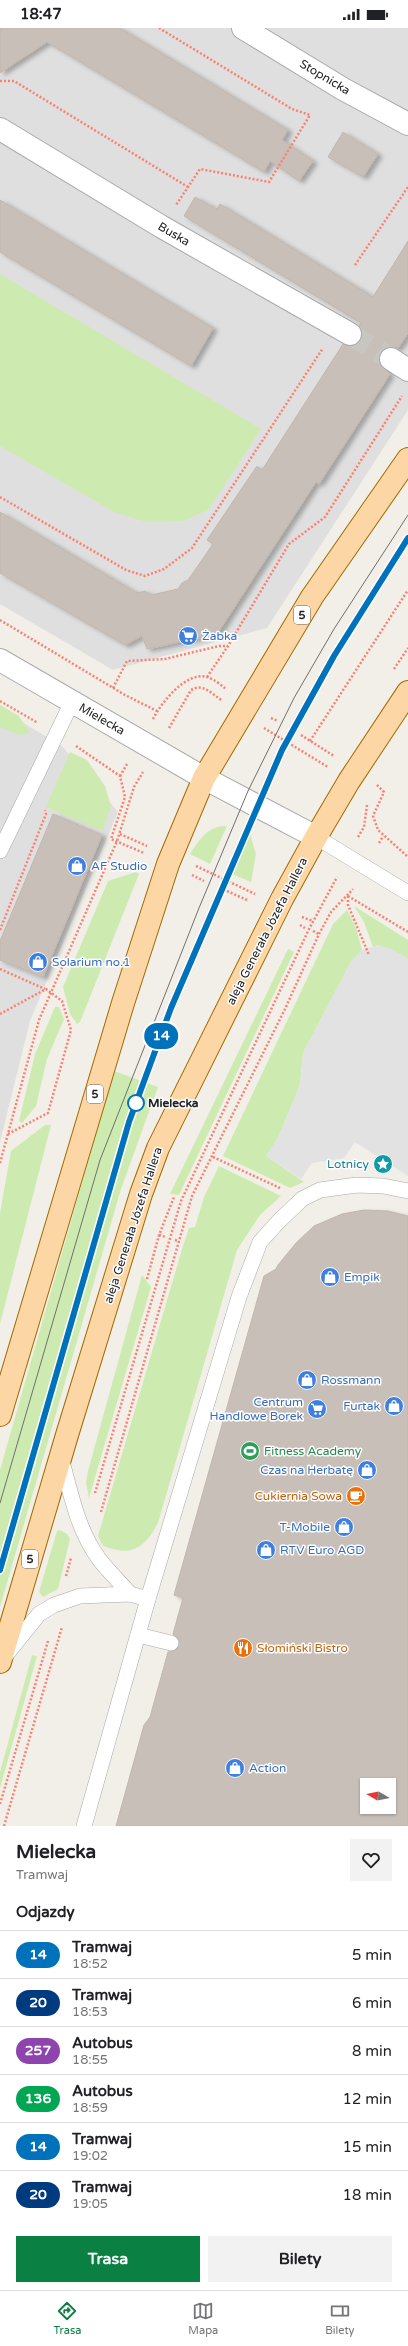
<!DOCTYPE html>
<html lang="pl">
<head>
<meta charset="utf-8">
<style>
	:root { --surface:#fff; --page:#f2f2f2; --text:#202124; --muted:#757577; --line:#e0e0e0; --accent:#0b8043 }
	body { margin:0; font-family:"Varela Round",sans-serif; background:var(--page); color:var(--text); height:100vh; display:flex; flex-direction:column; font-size:15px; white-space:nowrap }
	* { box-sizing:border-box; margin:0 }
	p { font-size:13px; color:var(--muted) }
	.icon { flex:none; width:22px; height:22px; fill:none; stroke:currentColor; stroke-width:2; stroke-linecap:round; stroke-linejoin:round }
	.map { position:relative; height:1798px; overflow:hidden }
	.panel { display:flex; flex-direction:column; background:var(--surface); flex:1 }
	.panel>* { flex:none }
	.badge { padding:0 8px; border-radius:13px; font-size:14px; line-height:26px }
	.needle { width:26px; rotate:279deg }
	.fabs { position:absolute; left:360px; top:1750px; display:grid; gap:8px }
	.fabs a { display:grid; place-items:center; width:36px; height:36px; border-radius:0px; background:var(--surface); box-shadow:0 1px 3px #0004; font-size:20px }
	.map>.badge { position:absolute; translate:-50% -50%; box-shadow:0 0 0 2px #fff }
	h2 { padding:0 16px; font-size:15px; line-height:36px }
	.round { display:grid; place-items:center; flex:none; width:42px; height:42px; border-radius:0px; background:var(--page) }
	.overview { display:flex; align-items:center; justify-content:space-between; height:68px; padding:0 16px }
	h1 { font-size:19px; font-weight:700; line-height:30px }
	.action { display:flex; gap:8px; margin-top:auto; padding:8px 16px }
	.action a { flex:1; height:46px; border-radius:0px; background:var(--accent); color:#fff; font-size:16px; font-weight:700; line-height:46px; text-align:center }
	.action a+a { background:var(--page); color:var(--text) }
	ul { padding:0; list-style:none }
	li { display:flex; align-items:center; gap:12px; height:48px; padding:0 16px; border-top:1px solid var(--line) }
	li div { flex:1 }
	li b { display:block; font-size:15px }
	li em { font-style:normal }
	li .badge { min-width:44px; font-weight:700; text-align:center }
	.status { display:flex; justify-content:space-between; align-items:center; height:28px; padding:0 20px; background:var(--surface); direction:ltr }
	.status svg { height:11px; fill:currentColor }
	.menu { display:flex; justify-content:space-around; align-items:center; height:56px; border-top:1px solid var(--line); background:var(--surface); font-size:11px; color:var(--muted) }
	.menu a { display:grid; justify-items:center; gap:2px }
	.menu .on { color:var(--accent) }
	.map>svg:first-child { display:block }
	.residential { fill:#e0dfdf }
	.grass { fill:#cdebb0 }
	.parking { fill:#e2e2e2 }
	.building { fill:#c7bfb8; stroke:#c4b6ab; fill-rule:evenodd; filter:url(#shadow) }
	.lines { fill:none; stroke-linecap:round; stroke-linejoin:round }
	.minor-tunnel { stroke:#c8c6c1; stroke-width:22; stroke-dasharray:22 11; stroke-linecap:butt }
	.service-casing { stroke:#a9a9a9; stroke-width:16 }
	.minor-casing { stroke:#a9a9a9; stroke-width:24 }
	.tertiary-casing { stroke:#a9a9a9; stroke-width:24 }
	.primary-casing { stroke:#a06b00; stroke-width:24 }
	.path { stroke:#fa8072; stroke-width:2.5; stroke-dasharray:2 2; stroke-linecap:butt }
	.service { stroke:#fff; stroke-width:15 }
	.minor { stroke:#fff; stroke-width:22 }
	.tertiary { stroke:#fff; stroke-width:22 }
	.primary { stroke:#fcd6a4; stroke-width:22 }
	.tram { stroke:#707070; stroke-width:1 }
	.line-casing { stroke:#fff; stroke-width:9 }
	.line { stroke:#0072bc; stroke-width:6 }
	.stop-dot { fill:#fff; stroke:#0072bc; stroke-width:2 }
	.labels { text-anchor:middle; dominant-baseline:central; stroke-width:3; stroke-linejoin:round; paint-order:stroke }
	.shield { fill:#fff; stroke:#646464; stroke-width:1 }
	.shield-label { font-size:11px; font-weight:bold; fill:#222 }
	.street-label { font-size:12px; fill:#222; stroke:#fff }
	.shop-label { font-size:12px; fill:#366cbe; stroke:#fff; text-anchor:start }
	.stop-label { font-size:12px; font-weight:bold; fill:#222; stroke:#fff; text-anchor:start }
	.culture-label { font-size:12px; fill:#0d838f; stroke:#fff; text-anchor:end }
	.leisure-label { font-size:12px; fill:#27864d; stroke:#fff; text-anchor:start }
	.food-label { font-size:12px; fill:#c56008; stroke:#fff; text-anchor:end }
</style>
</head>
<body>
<div class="status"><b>18:47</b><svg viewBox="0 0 49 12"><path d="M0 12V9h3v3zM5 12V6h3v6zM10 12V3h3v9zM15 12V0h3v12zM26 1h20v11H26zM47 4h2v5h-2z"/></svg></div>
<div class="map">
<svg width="408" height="1798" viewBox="0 0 408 1798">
	<defs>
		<filter id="shadow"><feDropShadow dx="4.5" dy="2.5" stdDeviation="2" flood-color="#0004"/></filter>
	</defs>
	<rect width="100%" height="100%" fill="#f2efe9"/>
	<g class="residential">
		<path d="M0,0H408V382L267,600L113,642L0,576Z"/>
		<path d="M0,681L62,718L118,784L30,993L0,1114Z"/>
	</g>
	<g class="grass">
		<path d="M0,246L261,401L208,482L183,493L146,494L114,484L0,418Z"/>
		<path d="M0,677L19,688L30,705L20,707L0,699Z"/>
		<path d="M70,724L87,732L105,758L111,778L103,803L46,779Z"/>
		<path d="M227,798L210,836L190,826C200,811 207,798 227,798Z"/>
		<path d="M250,806L256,826L251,854L232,846Z"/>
		<path d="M136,844L139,846L80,994L77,996L70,986L63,959L108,853Z"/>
		<path d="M354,878L408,912V931L378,917L373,919L364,894Z"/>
		<path d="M347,882L356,900L362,922L351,934L303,1025L300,1057L278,1110L266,1128L304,1154L290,1160L223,1128L333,896Z"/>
		<path d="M288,921L294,924L179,1167L170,1166Z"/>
		<path d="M55,979H59L64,991L47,1031L36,1078L22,1095L19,1093L35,1026Z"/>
		<path d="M114,1043L158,1059L121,1161L0,1579V1442Z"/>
		<path d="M45,1097H51L0,1296V1185L11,1123Z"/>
		<path d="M219,1138L281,1168L260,1187L237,1222L158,1495C144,1521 131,1529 103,1518L98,1508L182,1221L189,1200L195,1199L204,1169Z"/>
		<path d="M142,1247L151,1259L89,1470L86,1455L88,1443Z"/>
		<path d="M60,1502L67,1506L70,1511L58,1561L43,1569L39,1564L57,1503Z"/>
		<path d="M32,1627L37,1628L0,1760V1744Z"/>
	</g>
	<path class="parking" d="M378,917L394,922L408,931V1148L355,1114L344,1130L312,1135L301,1151L266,1128L278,1110L300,1057L303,1025L351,934L362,922Z"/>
	<g class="building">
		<path d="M0,0H120L288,102L282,112L313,133L299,153L270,133L264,144L47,14L0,45Z"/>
		<path d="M343,104L378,126L363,149L328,129Z"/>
		<path d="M195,169L217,181L220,176L373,269L408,213V305L398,320H386L380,325V336L390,346L319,456L316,454L217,606L147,621L142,608L125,617L0,545V484L137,565L145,563L151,567L178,561L182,555L188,552L213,516L207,512L257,438L262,442L343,316L350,318L356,317L361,312L362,306L359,298L361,295L184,188Z"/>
		<path d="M0,172L213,300L191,338L0,224Z"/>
		<path d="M53,786L102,807L43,949L0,932V913Z"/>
		<path d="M364,1182L388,1183L408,1188V1798H116L144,1697L150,1689L168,1624L174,1623L180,1617L179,1612L173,1606L183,1570L174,1567L264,1248L276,1241L278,1237L296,1215L314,1198L342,1186ZM367,1757H389V1779H367Z"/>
	</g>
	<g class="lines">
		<path class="minor-tunnel" d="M350,306L391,331"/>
		<g class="service-casing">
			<g id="service">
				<path d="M316,809L408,865"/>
				<path d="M0,823L72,674"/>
				<path d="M61,1430C71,1465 77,1501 99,1531C108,1543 120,1554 130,1566"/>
				<path d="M138,1607L171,1615"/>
				<path d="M6,1627L39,1586L54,1577L80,1568L130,1566L148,1571"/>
				<path d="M84,1798L148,1571L239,1269L260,1214L278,1194L302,1171L320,1162L357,1157L383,1158L408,1163"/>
			</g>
		</g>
		<g class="minor-casing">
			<g id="minor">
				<path d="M243,0L343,61L408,96"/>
				<path d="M0,101L162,199L350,306"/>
				<path d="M391,331L408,342"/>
				<path d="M204,750L316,809"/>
			</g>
		</g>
		<g class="tertiary-casing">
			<path id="tertiary" d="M0,632L204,750"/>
		</g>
		<g class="primary-casing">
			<g id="primary">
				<path d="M0,1387L123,975L168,836L204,750L312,569L408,431"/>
				<path d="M0,1634L67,1407L141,1166L158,1120L282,871L316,809L349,753L408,664"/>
			</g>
		</g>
		<g class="path">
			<path d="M159,0L292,81L310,87L269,154L200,141L176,177"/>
			<path d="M0,53H14L188,159"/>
			<path d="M355,237L408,159"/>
			<path d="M0,469L126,542L145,548L164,541L192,520L323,320"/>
			<path d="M0,592L125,667L157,683"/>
			<path d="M394,641L408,620"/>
			<path d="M207,649L228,618L289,516L325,489L402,368"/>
			<path d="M113,660L127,633L165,631L219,618H228"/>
			<path d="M0,673L38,695"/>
			<path d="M271,690L278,693"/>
			<path d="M153,691C161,675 186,643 207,649C214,651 221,657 226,661"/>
			<path d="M169,700L191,662C203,655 211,665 221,672"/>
			<path d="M264,700L328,739"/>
			<path d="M301,707L334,728"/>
			<path d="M310,713L408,562"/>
			<path d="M76,718L120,748L125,769L111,811L144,825"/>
			<path d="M120,748L127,736"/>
			<path d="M377,757L384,764L373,788L378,802L408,829"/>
			<path d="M120,806L147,818"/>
			<path d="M358,809L364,799L367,777"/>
			<path d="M379,815L383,808"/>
			<path d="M196,838L255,866"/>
			<path d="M192,847L204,853"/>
			<path d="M227,863L247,872"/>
			<path d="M348,868L408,904"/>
			<path d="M348,868V877L369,927"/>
			<path d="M302,889L313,893"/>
			<path d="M300,897L305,900"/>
			<path d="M0,902L46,786L45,782"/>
			<path d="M313,903L319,906"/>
			<path d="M0,941L45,961"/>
			<path d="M0,986L46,961L62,973L71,1002L48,1085L8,1106"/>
			<path d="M213,1129L280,1160"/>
			<path d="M0,1135L39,992L117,813L134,759L143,744"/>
			<path d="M159,1207L166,1209"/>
			<path d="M175,1212L179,1213"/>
			<path d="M147,1251L159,1207L174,1169"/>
			<path d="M95,1465L181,1173L309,901L337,849"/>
			<path d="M101,1484L192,1168L285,981L319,906L331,884L353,861"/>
			<path d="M66,1548L71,1530"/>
			<path d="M0,1776L48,1613"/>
			<path d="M4,1798L62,1599"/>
		</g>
		<use href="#service" class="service"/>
		<use href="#minor" class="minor"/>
		<use href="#tertiary" class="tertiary"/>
		<use href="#primary" class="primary"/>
		<g class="tram">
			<path d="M0,1475L100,1132L199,880L248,763L294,670L334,601L408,487"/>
			<path d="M0,1542L129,1095L171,980L282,722L334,628L408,510"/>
		</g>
	</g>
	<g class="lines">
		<g class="line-casing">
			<path id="line" d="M0,1542L129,1094L171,980L282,722L334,628L408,510"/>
		</g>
		<use href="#line" class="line"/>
	</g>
	<defs>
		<g id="supermarket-disc" transform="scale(1)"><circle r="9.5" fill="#3f7fe0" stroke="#fff"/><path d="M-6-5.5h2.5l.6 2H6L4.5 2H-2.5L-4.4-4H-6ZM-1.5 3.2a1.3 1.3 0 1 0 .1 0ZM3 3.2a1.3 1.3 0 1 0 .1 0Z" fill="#fff"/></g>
		<g id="shop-disc" transform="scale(1)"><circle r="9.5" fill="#3f7fe0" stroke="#fff"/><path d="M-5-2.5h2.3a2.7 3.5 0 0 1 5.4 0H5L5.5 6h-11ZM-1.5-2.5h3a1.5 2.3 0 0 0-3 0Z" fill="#fff"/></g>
		<g id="sight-disc" transform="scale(1)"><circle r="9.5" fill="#0f9aa8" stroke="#fff"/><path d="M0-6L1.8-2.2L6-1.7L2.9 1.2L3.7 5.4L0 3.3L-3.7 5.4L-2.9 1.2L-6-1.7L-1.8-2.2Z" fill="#fff"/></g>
		<g id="stadium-disc" transform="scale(1)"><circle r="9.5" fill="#2e9e5b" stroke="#fff"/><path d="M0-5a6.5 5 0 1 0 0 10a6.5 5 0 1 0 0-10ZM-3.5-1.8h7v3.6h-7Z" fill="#fff"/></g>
		<g id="cafe-disc" transform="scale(1)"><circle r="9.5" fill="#e8710a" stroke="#fff"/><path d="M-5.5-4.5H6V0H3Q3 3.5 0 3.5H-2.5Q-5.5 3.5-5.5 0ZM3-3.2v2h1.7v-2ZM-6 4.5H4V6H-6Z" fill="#fff"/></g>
		<g id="restaurant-disc" transform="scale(1)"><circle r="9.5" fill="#e8710a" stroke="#fff"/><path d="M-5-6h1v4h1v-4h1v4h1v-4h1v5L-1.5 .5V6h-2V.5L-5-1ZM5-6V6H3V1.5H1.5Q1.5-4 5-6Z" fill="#fff"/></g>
	</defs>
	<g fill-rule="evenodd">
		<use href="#supermarket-disc" x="188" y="608"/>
		<use href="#shop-disc" x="77" y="838"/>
		<use href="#shop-disc" x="38" y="934"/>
		<use href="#sight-disc" x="383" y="1136"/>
		<use href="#shop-disc" x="330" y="1249"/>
		<use href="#shop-disc" x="307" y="1352"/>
		<use href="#shop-disc" x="394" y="1378"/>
		<use href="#supermarket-disc" x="317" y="1381"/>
		<use href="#stadium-disc" x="250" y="1423"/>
		<use href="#shop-disc" x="367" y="1442"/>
		<use href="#cafe-disc" x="356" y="1468"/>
		<use href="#shop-disc" x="344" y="1499"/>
		<use href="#shop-disc" x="266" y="1522"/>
		<use href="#restaurant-disc" x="243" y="1620"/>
		<use href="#shop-disc" x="235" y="1740"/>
	</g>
	<circle class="stop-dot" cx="136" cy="1075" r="8"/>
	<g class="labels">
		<g class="shield">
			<rect x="294" y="578" width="16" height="18" rx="3"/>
			<rect x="87" y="1057" width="16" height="18" rx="3"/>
			<rect x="22" y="1522" width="16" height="18" rx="3"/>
		</g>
		<g class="shield-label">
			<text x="302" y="587">5</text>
			<text x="95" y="1066">5</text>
			<text x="30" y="1531">5</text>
		</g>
		<g class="street-label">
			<text transform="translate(325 49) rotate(31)">Stopnicka</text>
			<text transform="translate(174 206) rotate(30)">Buska</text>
			<text transform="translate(102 691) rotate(30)">Mielecka</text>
			<text transform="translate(267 903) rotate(-63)">aleja Generała Józefa Hallera</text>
			<text transform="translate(133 1197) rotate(-72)">aleja Generała Józefa Hallera</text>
		</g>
		<g class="shop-label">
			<text x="202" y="608">Żabka</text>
			<text x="91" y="838">AF Studio</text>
			<text x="52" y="934">Solarium no.1</text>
			<text x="344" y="1249">Empik</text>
			<text x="321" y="1352">Rossmann</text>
			<text x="303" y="1374" text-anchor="end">Centrum<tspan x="303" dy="14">Handlowe Borek</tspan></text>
			<text x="380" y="1378" text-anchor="end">Furtak</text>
			<text x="353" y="1442" text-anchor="end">Czas na Herbatę</text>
			<text x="330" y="1499" text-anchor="end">T-Mobile</text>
			<text x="280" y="1522">RTV Euro AGD</text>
			<text x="249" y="1740">Action</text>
		</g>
		<g class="stop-label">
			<text x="148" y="1075">Mielecka</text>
		</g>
		<g class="culture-label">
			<text x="369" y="1136">Lotnicy</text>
		</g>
		<g class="leisure-label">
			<text x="264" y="1423">Fitness Academy</text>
		</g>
		<g class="food-label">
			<text x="342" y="1468">Cukiernia Sowa</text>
			<text x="257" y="1620" text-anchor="start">Słomiński Bistro</text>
		</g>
	</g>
</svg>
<div class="fabs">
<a><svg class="needle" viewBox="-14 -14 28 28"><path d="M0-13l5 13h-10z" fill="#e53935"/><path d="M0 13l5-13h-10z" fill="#757577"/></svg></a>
</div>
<b class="badge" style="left:161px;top:1008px;background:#0072bc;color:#fff">14</b>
</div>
<section class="panel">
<div class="overview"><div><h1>Mielecka</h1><p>Tramwaj</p></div><a class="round"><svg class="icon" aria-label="heart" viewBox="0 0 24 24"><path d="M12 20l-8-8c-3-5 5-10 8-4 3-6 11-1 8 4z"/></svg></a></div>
<h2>Odjazdy</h2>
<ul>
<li><span class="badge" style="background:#0072bc;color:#fff">14</span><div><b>Tramwaj</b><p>18:52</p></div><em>5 min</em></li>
<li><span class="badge" style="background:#003b80;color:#fff">20</span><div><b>Tramwaj</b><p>18:53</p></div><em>6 min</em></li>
<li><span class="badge" style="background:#8e44ad;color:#fff">257</span><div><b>Autobus</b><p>18:55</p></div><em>8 min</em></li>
<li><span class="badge" style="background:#00a651;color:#fff">136</span><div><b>Autobus</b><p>18:59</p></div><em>12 min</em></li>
<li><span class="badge" style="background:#0072bc;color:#fff">14</span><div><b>Tramwaj</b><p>19:02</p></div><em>15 min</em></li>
<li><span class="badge" style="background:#003b80;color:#fff">20</span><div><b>Tramwaj</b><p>19:05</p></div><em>18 min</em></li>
</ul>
<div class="action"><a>Trasa</a><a>Bilety</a></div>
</section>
<nav class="menu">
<a class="on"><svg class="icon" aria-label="directions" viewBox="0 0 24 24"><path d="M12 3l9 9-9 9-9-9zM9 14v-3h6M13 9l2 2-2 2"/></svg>Trasa</a>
<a><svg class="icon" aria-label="map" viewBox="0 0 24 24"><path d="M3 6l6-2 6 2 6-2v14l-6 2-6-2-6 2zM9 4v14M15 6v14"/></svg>Mapa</a>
<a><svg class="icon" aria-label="tickets" viewBox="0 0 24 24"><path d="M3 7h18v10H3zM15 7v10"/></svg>Bilety</a>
</nav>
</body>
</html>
